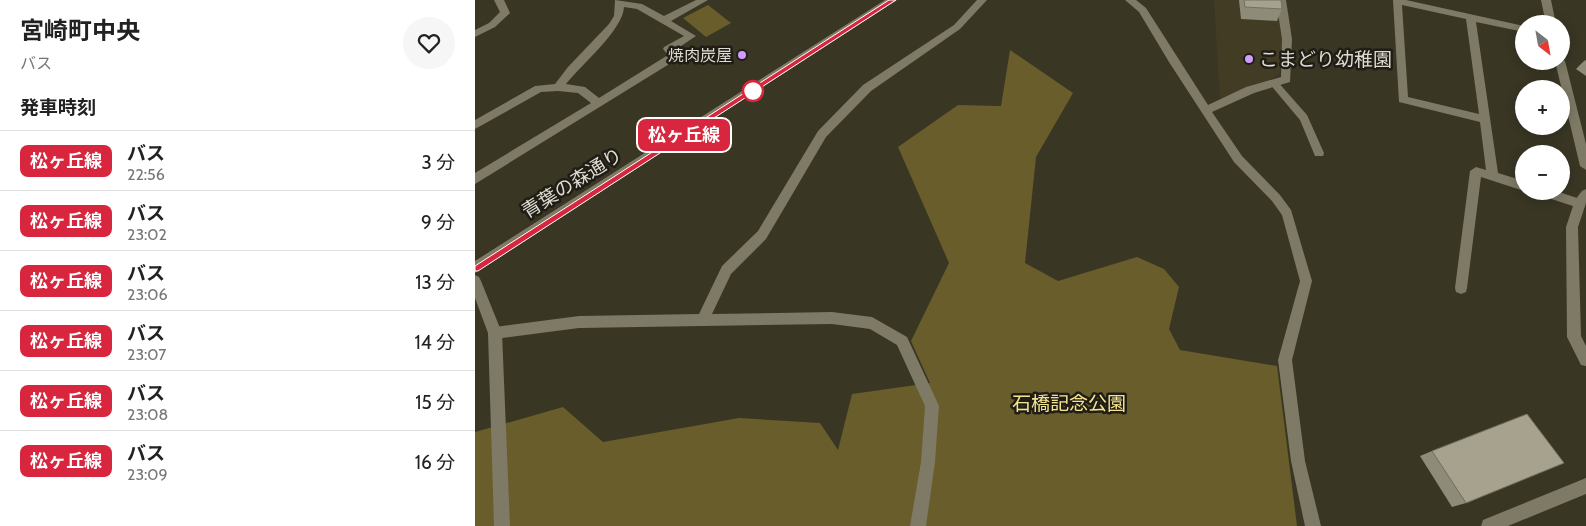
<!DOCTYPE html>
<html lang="ja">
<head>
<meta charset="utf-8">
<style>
	:root { --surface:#fff; --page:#f6f6f6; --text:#222; --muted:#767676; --line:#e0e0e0 }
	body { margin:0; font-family:Cabin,"Noto Sans JP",sans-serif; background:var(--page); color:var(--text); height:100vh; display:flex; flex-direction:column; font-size:19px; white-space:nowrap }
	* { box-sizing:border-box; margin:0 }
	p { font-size:16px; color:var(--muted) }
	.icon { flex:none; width:28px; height:28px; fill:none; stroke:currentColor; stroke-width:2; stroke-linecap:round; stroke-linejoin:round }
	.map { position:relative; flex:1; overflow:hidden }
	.drawer { display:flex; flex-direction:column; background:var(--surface); width:475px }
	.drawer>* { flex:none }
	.badge { padding:0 10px; border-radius:8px; font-size:18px; line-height:32px }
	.needle { width:32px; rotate:149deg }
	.tools { position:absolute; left:1040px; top:15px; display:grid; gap:10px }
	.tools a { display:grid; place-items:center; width:55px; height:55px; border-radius:50%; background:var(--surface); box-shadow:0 2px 12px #0003; font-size:25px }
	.map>.badge { position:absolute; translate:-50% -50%; box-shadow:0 0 0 2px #fff }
	h2 { padding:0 20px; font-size:19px; line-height:45px }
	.round { display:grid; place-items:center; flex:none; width:52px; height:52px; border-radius:26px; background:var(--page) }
	.overview { display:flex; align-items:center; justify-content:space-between; height:85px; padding:0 20px }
	h1 { font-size:24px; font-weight:700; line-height:38px }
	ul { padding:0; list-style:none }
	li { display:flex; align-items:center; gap:15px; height:60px; padding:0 20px; border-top:1px solid var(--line) }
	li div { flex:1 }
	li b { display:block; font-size:19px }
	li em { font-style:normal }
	li .badge { min-width:55px; font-weight:700; text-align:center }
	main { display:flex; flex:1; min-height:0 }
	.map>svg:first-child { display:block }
	.built { fill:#413c23 }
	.green { fill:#685d2b }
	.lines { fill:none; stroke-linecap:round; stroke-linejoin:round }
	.service { fill:#7e7a66; fill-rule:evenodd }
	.minor { fill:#7e7a66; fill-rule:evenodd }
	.tertiary { fill:#7e7a66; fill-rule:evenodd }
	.wall { fill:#8f8b79 }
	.building { fill:#a6a28d; stroke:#747163 }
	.line { fill:#d7263d; stroke:#fff }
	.poi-dot { fill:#d09dff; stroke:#1f1d15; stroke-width:2 }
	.stop-dot { fill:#fff; stroke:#d7263d; stroke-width:2.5 }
	.labels { text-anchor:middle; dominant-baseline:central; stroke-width:5; stroke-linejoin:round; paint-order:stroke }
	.far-poi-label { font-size:16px; fill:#dfddd2; stroke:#1f1d15; text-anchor:end }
	.poi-label { font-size:19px; fill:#dfddd2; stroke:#1f1d15; text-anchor:start }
	.street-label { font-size:19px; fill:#dfddd2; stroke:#1f1d15 }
	.park-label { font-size:19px; fill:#f6e38e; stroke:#1f1d15 }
</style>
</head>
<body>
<main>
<section class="drawer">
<div class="overview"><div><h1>宮崎町中央</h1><p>バス</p></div><a class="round"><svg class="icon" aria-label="heart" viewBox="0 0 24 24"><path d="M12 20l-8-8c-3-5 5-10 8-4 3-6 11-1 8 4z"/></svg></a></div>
<h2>発車時刻</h2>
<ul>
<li><span class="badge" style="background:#d7263d;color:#fff">松ヶ丘線</span><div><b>バス</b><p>22:56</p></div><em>3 分</em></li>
<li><span class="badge" style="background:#d7263d;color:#fff">松ヶ丘線</span><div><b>バス</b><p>23:02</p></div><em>9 分</em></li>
<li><span class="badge" style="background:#d7263d;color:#fff">松ヶ丘線</span><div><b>バス</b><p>23:06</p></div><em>13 分</em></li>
<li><span class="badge" style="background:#d7263d;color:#fff">松ヶ丘線</span><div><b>バス</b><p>23:07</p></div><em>14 分</em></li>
<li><span class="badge" style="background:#d7263d;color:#fff">松ヶ丘線</span><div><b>バス</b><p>23:08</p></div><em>15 分</em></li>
<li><span class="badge" style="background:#d7263d;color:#fff">松ヶ丘線</span><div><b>バス</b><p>23:09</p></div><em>16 分</em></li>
</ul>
</section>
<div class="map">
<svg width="1111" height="526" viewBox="0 0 1111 526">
	<rect width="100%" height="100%" fill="#393624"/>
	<path class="built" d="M739,0H801L808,44L804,74L797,79L774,86L745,99Z"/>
	<g class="green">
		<path d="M233,5L256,23L231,37L208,18Z"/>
		<path d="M535,50L598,93L561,157L550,263L583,281L662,257L689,269L704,287L694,329L705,350L802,366L822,526H0V432L88,407L128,442L264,418L345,423L363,450L377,394L455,383L436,341L474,263L423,147L483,105L526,106Z"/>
	</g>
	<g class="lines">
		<path class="service" d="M799,80L802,81L832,115L849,153L848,156H840L825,120L794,83Z"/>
		<g class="minor">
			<path d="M19,0H29L35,13L20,27L0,37V30L14,23L25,12Z"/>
			<path d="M140,0L167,4L189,16L221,0H233L196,21L221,36L200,50L205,56L204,58L0,184V173L116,103L103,93L83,91L66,92L0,129V120L60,86L80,84L93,67L134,24L139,16ZM149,7L162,9L209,36L189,47L188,49L193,55L124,98L110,87L91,84C106,65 148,30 149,7Z"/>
			<path d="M502,0H512L485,29L396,91L351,137L291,239L256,274L237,314L357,312L397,317L432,337L464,406L460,462L451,526H435L446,462L450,406L422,345L395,329L357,324L104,328L20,339L15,337L13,333L15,329L20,327L104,316L224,314L247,266L283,231L343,131L388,85L479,25Z"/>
			<path d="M650,0H661L671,8L733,105L771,87L806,77L807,39L801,0H811L817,39L815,82L779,93L737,112L767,156L805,195L816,210L837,281L817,360L830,461L846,526H830L816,461L803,360L825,281L807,215L797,201L759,162L694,62L664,12Z"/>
			<path d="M918,0H931L1049,26V32L1001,22L1023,173L1049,181V191L1006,177L992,288L991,292L986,294L981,292L980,288L995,171L1001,167L1011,170L1005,122L924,102ZM927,5L991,19L1004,114L933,97Z"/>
			<path d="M1066,0H1076L1081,24H1071Z"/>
			<path d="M1086,58L1090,61L1111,144V170L1105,166L1080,61H1086Z"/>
			<path d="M1059,191H1081L1108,200L1110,203L1108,206L1104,208L1061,194Z"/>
		</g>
		<g class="tertiary">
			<path d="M410,0H422L0,273V261Z"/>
			<path d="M1111,189V203L1103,227L1106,336L1111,346V366L1106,365L1092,337L1091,227L1100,200L1107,191Z"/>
			<path d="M0,275L4,277L6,281L27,333L35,526H19L13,333L0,298Z"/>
			<path d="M1111,478V494L1033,526H1006L1008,520Z"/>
		</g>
	</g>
	<g class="wall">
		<path d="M764,0H806L807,9L802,21L766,19Z"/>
		<path d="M1111,60V76L1101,69L1109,61Z"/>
		<path d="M957,451L991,503L977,507L945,456Z"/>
	</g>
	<g class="building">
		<path d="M769,0H806L807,9L770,7Z"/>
		<path d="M1052,414L1089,463L991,503L957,451Z"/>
	</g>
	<path class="line" d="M414,0H421L3,271H0V266Z"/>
	<g class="poi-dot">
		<circle cx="267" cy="55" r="5"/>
		<circle cx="774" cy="59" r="5"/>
	</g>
	<circle class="stop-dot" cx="278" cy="91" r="10"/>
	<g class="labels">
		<g class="far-poi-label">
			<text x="257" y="55">焼肉炭屋</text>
		</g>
		<g class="poi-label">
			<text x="784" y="59">こまどり幼稚園</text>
		</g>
		<g class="street-label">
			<text transform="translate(97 183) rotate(-32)">青葉の森通り</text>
		</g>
		<g class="park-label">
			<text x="594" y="403">石橋記念公園</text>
		</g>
	</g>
</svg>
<div class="tools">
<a><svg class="needle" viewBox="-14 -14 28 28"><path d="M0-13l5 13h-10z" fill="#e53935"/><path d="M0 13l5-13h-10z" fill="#767676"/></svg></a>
<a>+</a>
<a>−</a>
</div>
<b class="badge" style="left:209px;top:135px;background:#d7263d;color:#fff">松ヶ丘線</b>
</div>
</main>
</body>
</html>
